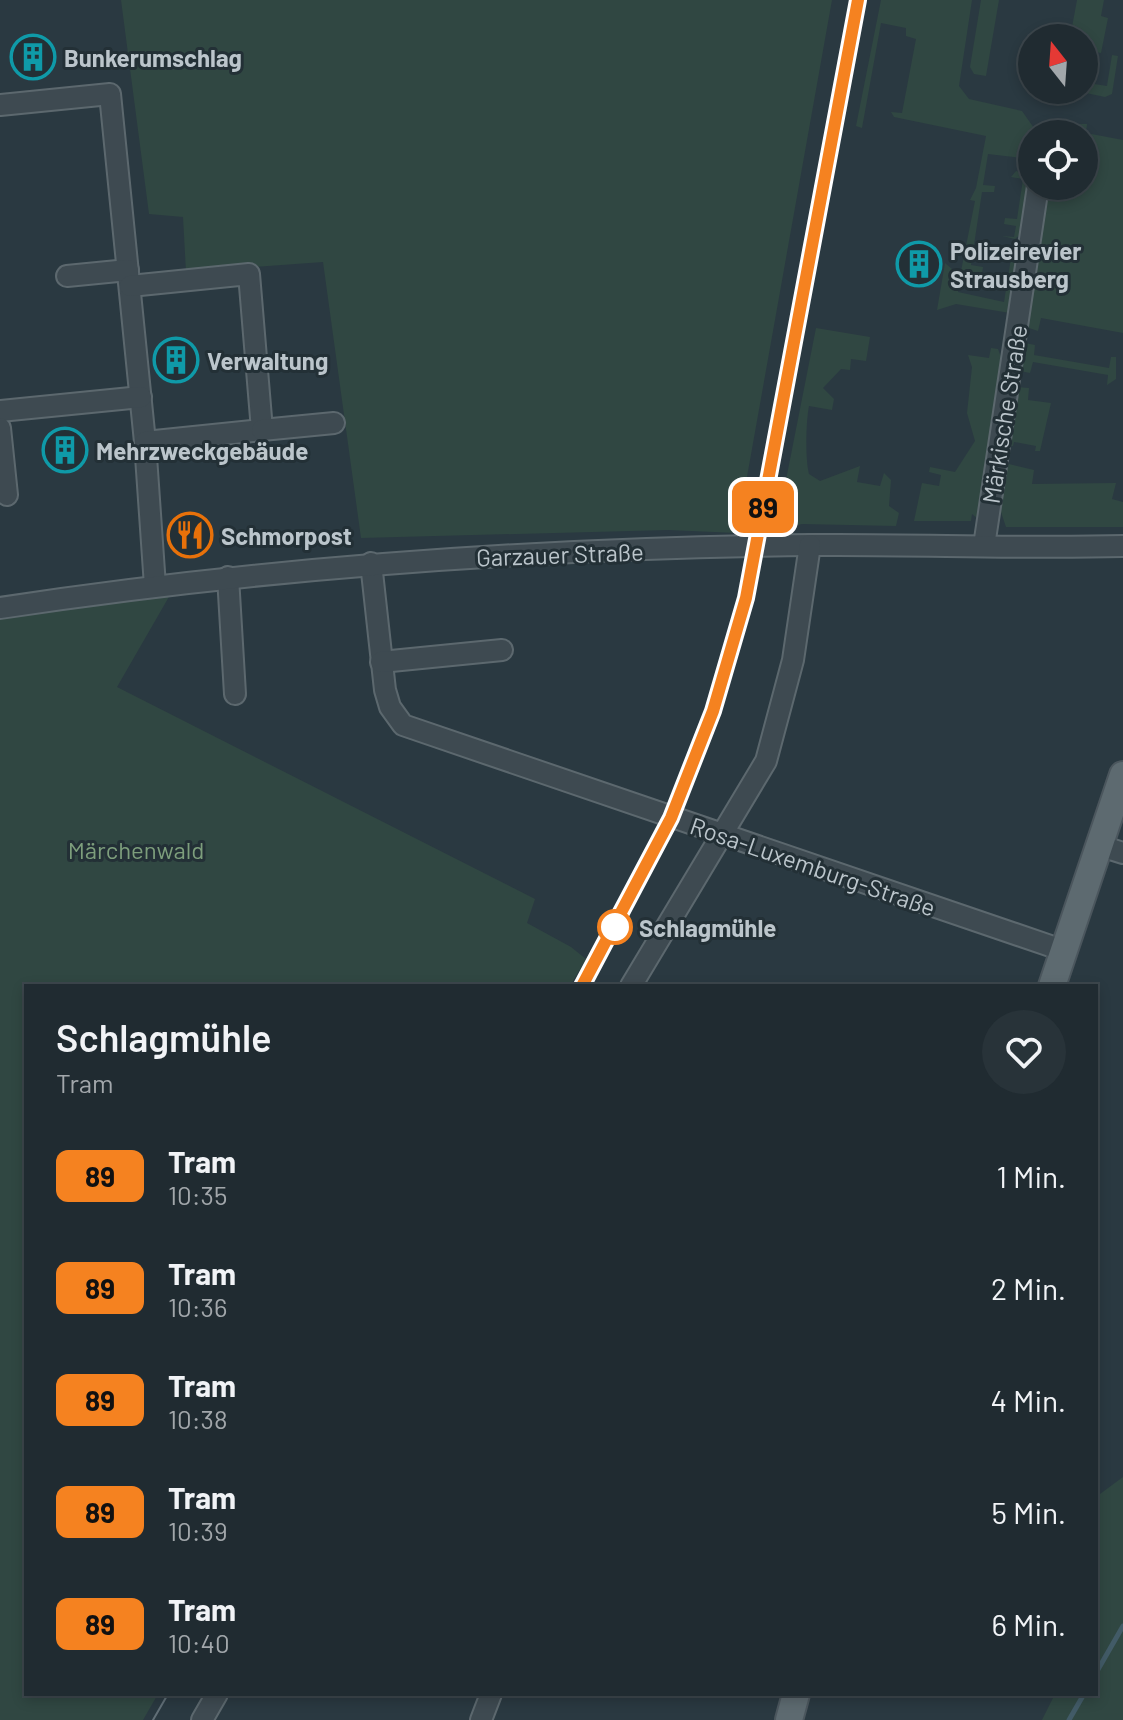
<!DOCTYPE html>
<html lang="de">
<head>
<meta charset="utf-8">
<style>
	:root { --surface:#202b31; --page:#283339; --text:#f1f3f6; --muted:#a2a7ab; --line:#3d474d }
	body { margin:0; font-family:Barlow,sans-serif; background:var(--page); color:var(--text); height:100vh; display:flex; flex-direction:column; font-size:30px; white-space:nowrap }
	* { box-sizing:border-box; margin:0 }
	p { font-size:26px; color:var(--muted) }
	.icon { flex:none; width:44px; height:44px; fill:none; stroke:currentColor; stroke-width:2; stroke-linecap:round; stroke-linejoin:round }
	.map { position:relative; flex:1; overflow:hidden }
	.drawer { position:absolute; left:24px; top:984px; width:1074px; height:712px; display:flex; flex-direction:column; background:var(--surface); border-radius:0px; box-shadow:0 4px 12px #0003,0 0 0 2px var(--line) }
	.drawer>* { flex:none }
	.badge { padding:0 16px; border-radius:12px; font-size:28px; line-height:52px }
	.needle { width:52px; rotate:343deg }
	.fabs { position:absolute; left:1018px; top:24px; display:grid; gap:16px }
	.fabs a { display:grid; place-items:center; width:80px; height:80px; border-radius:50%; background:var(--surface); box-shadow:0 4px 12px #0003,0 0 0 2px var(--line); font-size:40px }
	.map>.badge { position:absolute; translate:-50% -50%; box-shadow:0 0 0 4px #fff }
	.round { display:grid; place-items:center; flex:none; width:84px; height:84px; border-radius:42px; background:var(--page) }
	.overview { display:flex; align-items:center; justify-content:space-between; height:136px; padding:0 32px }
	h1 { font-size:38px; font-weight:600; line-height:60px }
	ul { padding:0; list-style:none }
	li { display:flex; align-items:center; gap:24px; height:112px; padding:0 32px }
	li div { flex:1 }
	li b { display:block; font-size:30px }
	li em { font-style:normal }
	li .badge { min-width:88px; font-weight:700; text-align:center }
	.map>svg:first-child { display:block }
	.green { fill:#304742 }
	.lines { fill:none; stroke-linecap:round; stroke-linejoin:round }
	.stream { stroke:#425b67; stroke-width:5 }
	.minor-casing { stroke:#5c686e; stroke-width:24 }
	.major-casing { stroke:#4b565d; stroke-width:30 }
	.minor { stroke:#3e4a51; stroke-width:20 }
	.major { stroke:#5d6a70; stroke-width:26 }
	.tram { stroke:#616f77; stroke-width:2 }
	.line-casing { stroke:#fff; stroke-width:18 }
	.line { stroke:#f58220; stroke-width:12 }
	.stop-dot { fill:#fff; stroke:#f58220; stroke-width:4 }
	.labels { text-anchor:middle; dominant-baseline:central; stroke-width:6; stroke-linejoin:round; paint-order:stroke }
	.poi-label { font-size:24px; font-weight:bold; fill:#bbc5cb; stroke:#233036; text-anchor:start }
	.street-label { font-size:24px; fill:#bbc5cb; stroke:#233036 }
	.park-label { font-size:24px; fill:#7d9e7c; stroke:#233036 }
	.stop-label { font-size:24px; font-weight:bold; fill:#bbc5cb; stroke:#233036; text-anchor:start }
</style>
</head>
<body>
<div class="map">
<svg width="1123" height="1720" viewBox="0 0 1123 1720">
	<rect width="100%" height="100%" fill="#2a3941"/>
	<g class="green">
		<path d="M121,0H832L737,533L668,530L361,538L323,262L186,272L183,217L149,214Z"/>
		<path d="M881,0H972L959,86L969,99L1022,111L1036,131L1032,134V159L988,154L983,185L995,186L994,192H982L971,265L983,267L982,274L961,271L975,201L970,200L976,188L986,136L894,117L891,112L902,113L916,39L906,36V28L881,23L862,128L856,126Z"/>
		<path d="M981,0H999L986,76L974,74L970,67Z"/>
		<path d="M1077,0H1104L1101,16L1108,18L1101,53L1084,50V38H1070Z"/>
		<path d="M1112,55L1118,56L1112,94L1105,97L1086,93L1088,83L1107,86Z"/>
		<path d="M1073,124H1087L1086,133L1123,140V333L1041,318L1038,331L1026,327L1050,186H1084V134H1060Z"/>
		<path d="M1016,171L1031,175L1021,234L1015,239L1002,236L1014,237L1016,226L1004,224L1005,218L1017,219L1023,179L1011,177Z"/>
		<path d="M1005,248L1018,255L1010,313L956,304L937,310L945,263L960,276L958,292L1004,302L1011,258L1004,256Z"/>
		<path d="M816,328L870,337L866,361L851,359L850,370L841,369L823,388L834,399L832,410L809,406C806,421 805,459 809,474L820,481L860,466L857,482L880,486L884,473L891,480L889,506L899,513L896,526L802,524L762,533L770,493L783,495Z"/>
		<path d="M1025,343L1035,345L1034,355L1109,368L1111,357H1116V379L1107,385L1108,375L1033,362L1030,373L1020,371Z"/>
		<path d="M991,348L998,349L1002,360L977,518L972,514L971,521H914L922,483L939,486L941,475L929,472L930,467L955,472L975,441L967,413L972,367L968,355L989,358Z"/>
		<path d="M1017,387L1029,388L1028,400L1051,403L1040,451H1035L1036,446L1014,442L1013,446H1008Z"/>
		<path d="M1009,464L1034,470L1032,484L1116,483L1112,499L1123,502V527H1006L999,506L1004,465Z"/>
		<path d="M170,595L117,687L535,899L527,923L571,947L586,959L570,986H26V1694H158L143,1720H0V615Z"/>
		<path d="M1123,1477V1720H1042L1055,1694H1096V1510L1100,1494Z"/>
	</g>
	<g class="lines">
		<g class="stream">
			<path d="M1096,1673L1123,1626"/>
			<path d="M1069,1720L1084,1694"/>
		</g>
		<g class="minor-casing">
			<g id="minor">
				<path d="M0,105L110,94L145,442L155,586"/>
				<path d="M67,276L128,270"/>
				<path d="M130,286L249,274L262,430L145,442"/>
				<path d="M0,411L141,397"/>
				<path d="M0,428L7,495"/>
				<path d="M262,430L334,423"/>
				<path d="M984,546L1038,186"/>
				<path d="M371,563L385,690L390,707L403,725L1065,951"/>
				<path d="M228,577L235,694"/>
				<path d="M0,608C270,567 542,548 814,545C917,544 1020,549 1123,546"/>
				<path d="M381,662L502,650"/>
				<path d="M1101,846L1123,853"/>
				<path d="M631,986L766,761L793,660L810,545"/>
				<path d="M202,1720L217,1694"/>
				<path d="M481,1720L491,1694"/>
			</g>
		</g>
		<g class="major-casing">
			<g id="major">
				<path d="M1052,986L1123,775"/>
				<path d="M789,1720L796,1694"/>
			</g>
		</g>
		<use href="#minor" class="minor"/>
		<use href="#major" class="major"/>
		<g class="tram">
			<path d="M582,986L671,818L713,711L746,598L858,0"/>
			<path d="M153,1720L168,1694"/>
		</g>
	</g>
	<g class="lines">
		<g class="line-casing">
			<path id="line" d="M582,986L671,818L713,711L746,598L858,0"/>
		</g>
		<use href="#line" class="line"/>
	</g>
	<defs>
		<g id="building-ring" transform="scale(2.3)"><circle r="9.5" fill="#233036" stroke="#0f9aa8" stroke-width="1.5"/><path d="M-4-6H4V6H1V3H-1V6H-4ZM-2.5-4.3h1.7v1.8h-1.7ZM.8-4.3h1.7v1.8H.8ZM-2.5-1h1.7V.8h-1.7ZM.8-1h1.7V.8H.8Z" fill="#0f9aa8"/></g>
		<g id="restaurant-ring" transform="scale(2.3)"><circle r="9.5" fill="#233036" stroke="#e8710a" stroke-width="1.5"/><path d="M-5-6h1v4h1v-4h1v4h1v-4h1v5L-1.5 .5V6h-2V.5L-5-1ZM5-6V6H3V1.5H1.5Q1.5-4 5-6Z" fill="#e8710a"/></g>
	</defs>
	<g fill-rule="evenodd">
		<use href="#building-ring" x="33" y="57"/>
		<use href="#building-ring" x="919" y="264"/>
		<use href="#building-ring" x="176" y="360"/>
		<use href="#building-ring" x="65" y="450"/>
		<use href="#restaurant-ring" x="190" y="535"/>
	</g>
	<circle class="stop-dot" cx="615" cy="927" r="16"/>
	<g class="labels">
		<g class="poi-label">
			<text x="64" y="57">Bunkerumschlag</text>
			<text x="950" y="250">Polizeirevier<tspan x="950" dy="28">Strausberg</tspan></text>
			<text x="207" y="360">Verwaltung</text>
			<text x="96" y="450">Mehrzweckgebäude</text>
			<text x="221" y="535">Schmorpost</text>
		</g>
		<g class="street-label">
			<text transform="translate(1004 414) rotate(-81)">Märkische Straße</text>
			<text transform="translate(560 554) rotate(-2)">Garzauer Straße</text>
			<text transform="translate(813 866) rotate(19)">Rosa-Luxemburg-Straße</text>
		</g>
		<g class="park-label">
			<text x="136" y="849">Märchenwald</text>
		</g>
		<g class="stop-label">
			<text x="639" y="927">Schlagmühle</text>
		</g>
	</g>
</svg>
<div class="fabs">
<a><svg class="needle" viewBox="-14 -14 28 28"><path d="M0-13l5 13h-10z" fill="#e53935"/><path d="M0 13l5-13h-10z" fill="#a2a7ab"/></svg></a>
<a><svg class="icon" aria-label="locate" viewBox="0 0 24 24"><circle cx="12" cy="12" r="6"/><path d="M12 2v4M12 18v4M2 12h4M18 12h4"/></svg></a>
</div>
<b class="badge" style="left:763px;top:507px;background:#f58220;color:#111">89</b>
<section class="drawer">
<div class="overview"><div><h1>Schlagmühle</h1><p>Tram</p></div><a class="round"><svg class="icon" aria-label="heart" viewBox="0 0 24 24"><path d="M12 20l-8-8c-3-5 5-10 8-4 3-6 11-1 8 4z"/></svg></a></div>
<ul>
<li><span class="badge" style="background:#f58220;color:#111">89</span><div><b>Tram</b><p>10:35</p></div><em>1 Min.</em></li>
<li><span class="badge" style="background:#f58220;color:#111">89</span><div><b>Tram</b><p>10:36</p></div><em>2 Min.</em></li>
<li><span class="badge" style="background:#f58220;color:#111">89</span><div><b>Tram</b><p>10:38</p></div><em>4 Min.</em></li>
<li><span class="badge" style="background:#f58220;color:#111">89</span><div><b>Tram</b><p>10:39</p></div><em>5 Min.</em></li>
<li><span class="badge" style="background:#f58220;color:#111">89</span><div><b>Tram</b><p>10:40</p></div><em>6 Min.</em></li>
</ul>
</section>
</div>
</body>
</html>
